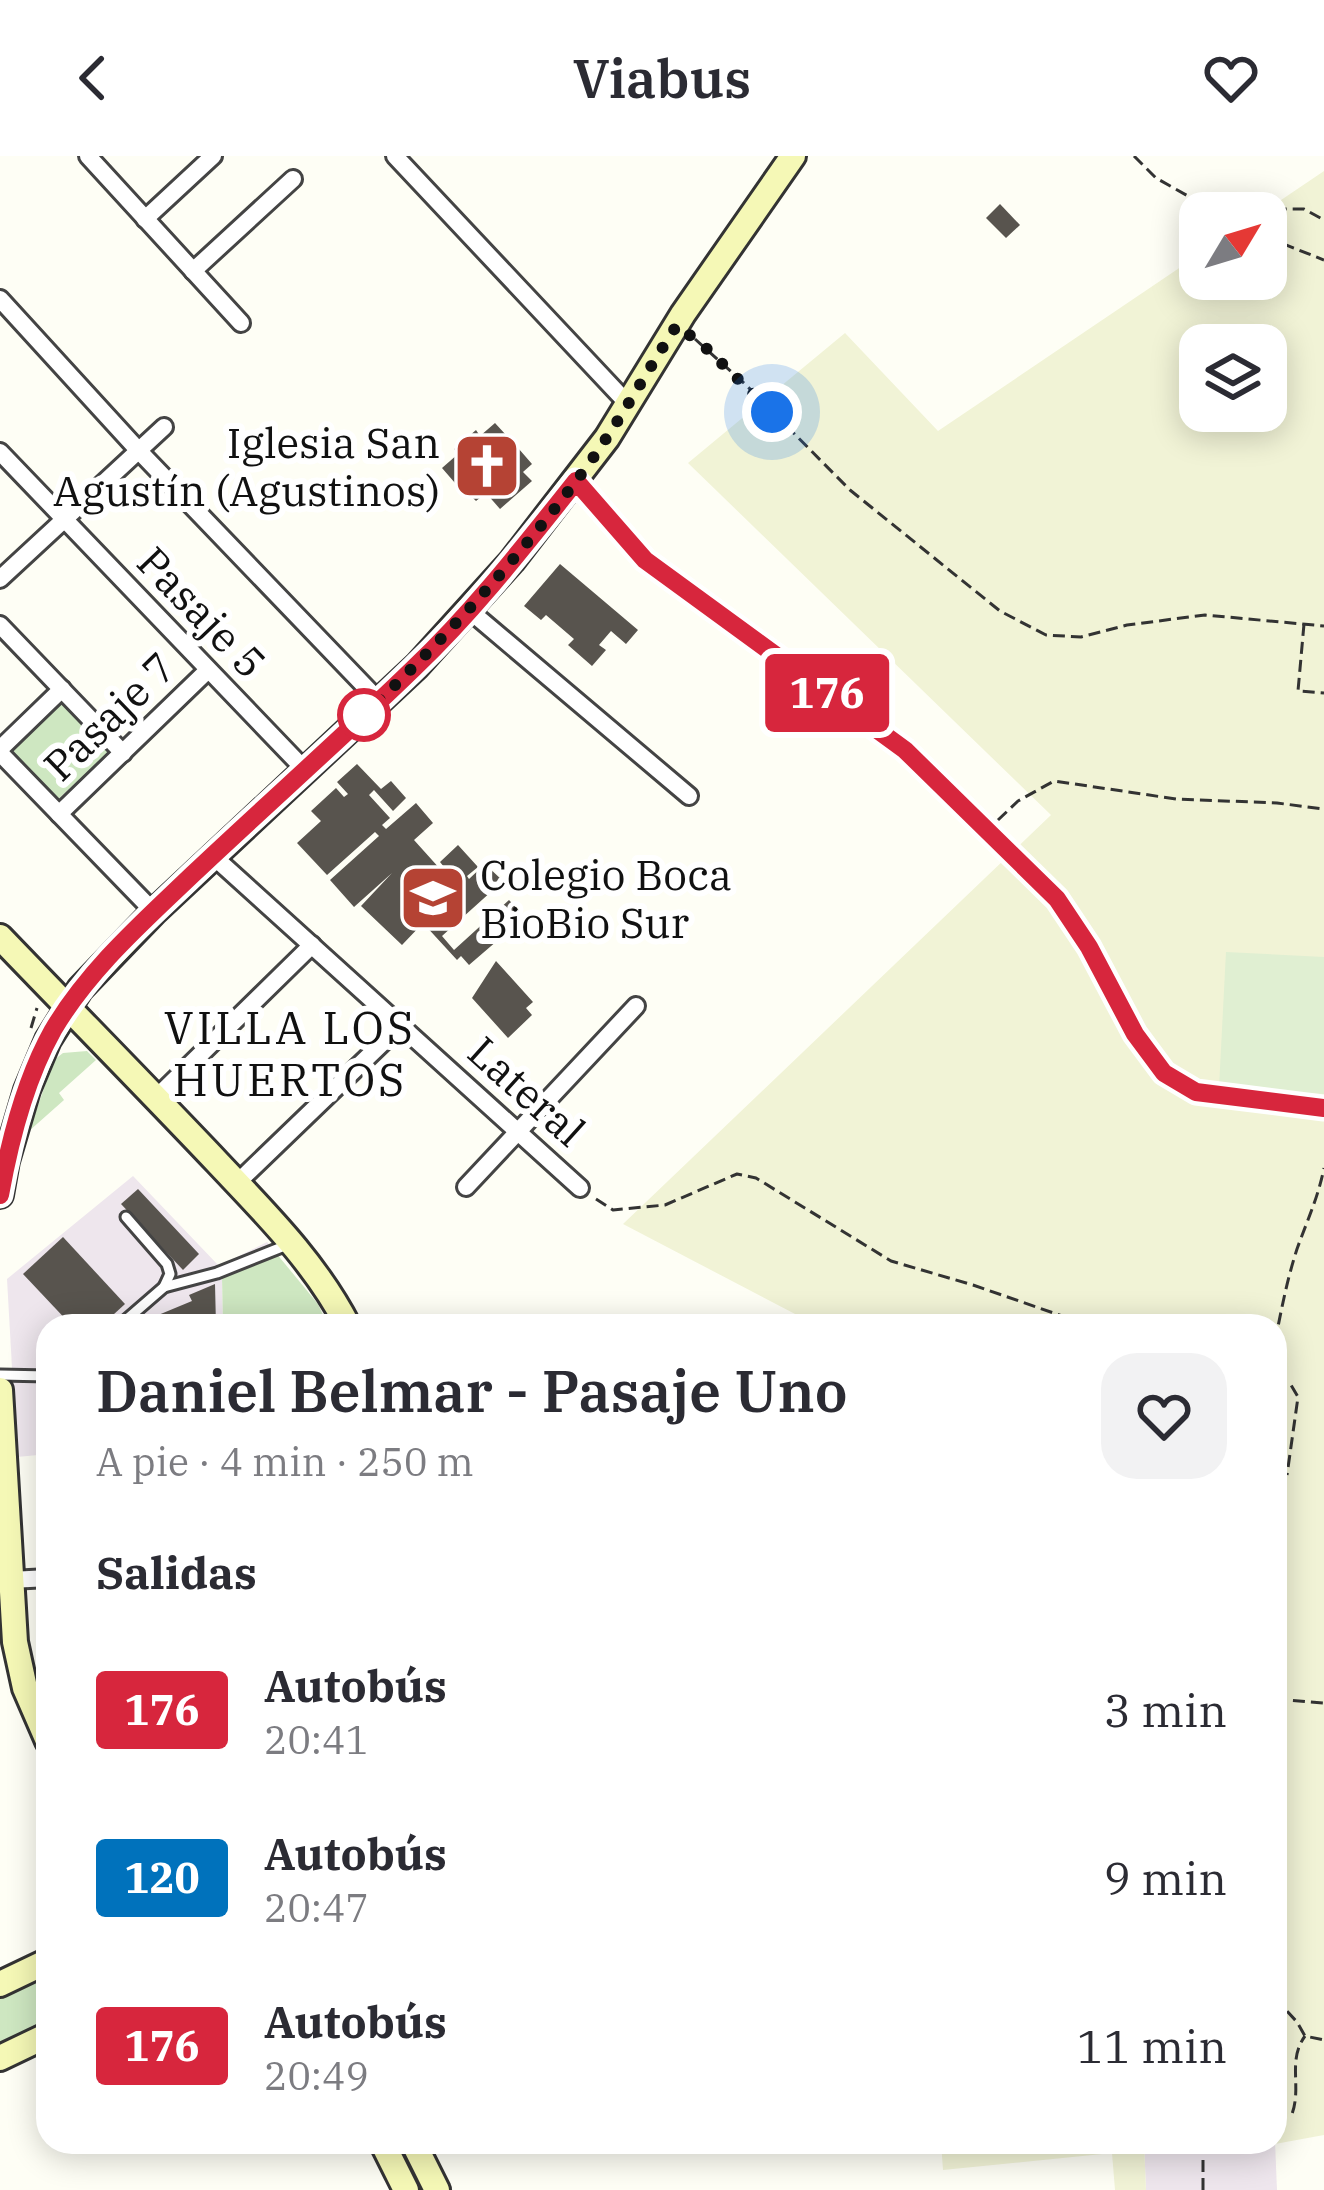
<!DOCTYPE html>
<html lang="es">
<head>
<meta charset="utf-8">
<style>
	:root { --surface:#fff; --page:#f2f2f3; --text:#2b2b33; --muted:#7c7c81 }
	body { margin:0; font-family:"IBM Plex Serif",serif; background:var(--page); color:var(--text); height:100vh; display:flex; flex-direction:column; font-size:45px; white-space:nowrap }
	* { box-sizing:border-box; margin:0 }
	p { font-size:39px; color:var(--muted) }
	.icon { flex:none; width:66px; height:66px; fill:none; stroke:currentColor; stroke-width:2; stroke-linecap:round; stroke-linejoin:round }
	.map { position:relative; flex:1; overflow:hidden }
	.drawer { position:absolute; left:36px; top:1158px; width:1251px; height:840px; display:flex; flex-direction:column; background:var(--surface); border-radius:36px; box-shadow:0 6px 30px #0003 }
	.drawer>* { flex:none }
	.badge { padding:0 24px; border-radius:9px; font-size:42px; line-height:78px }
	.needle { width:78px; rotate:52deg }
	.tools { position:absolute; left:1179px; top:36px; display:grid; gap:24px }
	.tools a { display:grid; place-items:center; width:108px; height:108px; border-radius:24px; background:var(--surface); box-shadow:0 6px 30px #0003; font-size:60px }
	.you { position:absolute; width:60px; height:60px; margin:-30px; border:9px solid #fff; border-radius:50%; background:#1a73e8; box-shadow:0 0 0 18px #1a73e833 }
	.map>.badge { position:absolute; translate:-50% -50%; box-shadow:0 0 0 6px #fff }
	h2 { padding:0 60px; font-size:45px; line-height:108px }
	.round { display:grid; place-items:center; flex:none; width:126px; height:126px; border-radius:36px; background:var(--page) }
	.overview { display:flex; align-items:center; justify-content:space-between; height:204px; padding:0 60px }
	h1 { font-size:57px; font-weight:600; line-height:90px }
	ul { padding:0; list-style:none }
	li { display:flex; align-items:center; gap:36px; height:168px; padding:0 60px }
	li div { flex:1 }
	li b { display:block; font-size:45px }
	li em { font-style:normal }
	li .badge { min-width:132px; font-weight:700; text-align:center }
	header { display:flex; justify-content:space-between; align-items:center; height:156px; padding:0 60px; background:var(--surface); font-size:54px; font-weight:600 }
	.map>svg:first-child { display:block }
	.industrial { fill:#eee6ed }
	.farmland { fill:#f1f3d6; fill-rule:evenodd }
	.green { fill:#cee7c1 }
	.pitch { fill:#e0efd2 }
	.building { fill:#58544e }
	.lines { fill:none; stroke-linecap:round; stroke-linejoin:round }
	.lane-casing { stroke:#444; stroke-width:15 }
	.street-casing { stroke:#444; stroke-width:22 }
	.secondary-casing { stroke:#333; stroke-width:30 }
	.path { stroke:#333; stroke-width:3; stroke-dasharray:12 6; stroke-linecap:butt }
	.lane { stroke:#fff; stroke-width:9 }
	.street { stroke:#fff; stroke-width:16 }
	.secondary { stroke:#f5f8b6; stroke-width:24 }
	.line-casing { stroke:#fff; stroke-width:27 }
	.line { stroke:#d7263d; stroke-width:18 }
	.walk { stroke:#111; stroke-width:12; stroke-dasharray:0 21.6 }
	.stop-dot { fill:#fff; stroke:#d7263d; stroke-width:6 }
	.labels { text-anchor:middle; dominant-baseline:central; stroke-width:12; stroke-linejoin:round; paint-order:stroke }
	.poi-label { font-size:42px; fill:#111; stroke:#fff; text-anchor:end }
	.street-label { font-size:42px; fill:#111; stroke:#fff }
	.neighbourhood-label { font-size:45px; letter-spacing:3px; fill:#111; stroke:#fff }
</style>
</head>
<body>
<header><svg class="icon" aria-label="back" viewBox="0 0 24 24"><path d="M15 5l-7 7 7 7"/></svg>Viabus<svg class="icon" aria-label="heart" viewBox="0 0 24 24"><path d="M12 20l-8-8c-3-5 5-10 8-4 3-6 11-1 8 4z"/></svg></header>
<div class="map">
<svg width="1324" height="2034" viewBox="0 0 1324 2034">
	<rect width="100%" height="100%" fill="#fefef5"/>
	<g class="industrial">
		<path d="M133,1020L219,1110L267,1086L276,1097L222,1122L223,1170H48V1298L17,1301L7,1123Z"/>
		<path d="M1144,1986H1275L1277,2034H1146Z"/>
	</g>
	<g class="farmland">
		<path d="M1324,15V1979L1275,1988V1170H818L623,1068L1051,659L688,307L845,177L938,275L1200,98V123H1266V57H1262ZM1200,189H1266V255H1200Z"/>
		<path d="M941,1986H1144L1146,2034H1115L1112,1997L943,2014Z"/>
	</g>
	<g class="green">
		<path d="M63,543L111,595L57,644L11,595Z"/>
		<path d="M87,895L96,904L59,937L64,944L29,975L54,904L63,897Z"/>
		<path d="M276,1097L318,1148L328,1170H223L222,1122Z"/>
		<path d="M48,1818V1864L0,1888V1842Z"/>
	</g>
	<path class="pitch" d="M1226,796L1324,801V938L1219,932Z"/>
	<g class="building">
		<path d="M1000,48L1020,69L1006,82L986,62Z"/>
		<path d="M495,267L506,279L497,287L503,293L512,285L532,308L523,316L532,325L500,353L486,337L476,345L469,338L479,330L468,316L455,327L442,312L458,298L454,293L476,274L480,280Z"/>
		<path d="M560,408L638,474L626,488L611,475L599,489L606,494L592,510L568,489L574,483L546,459L541,464L524,450Z"/>
		<path d="M357,608L381,633L391,625L406,642L393,655L374,634L369,639L390,662L382,669L386,673L416,647L433,667L414,684L441,714L444,711L440,706L458,689L478,711L467,720L469,723L485,708L503,725L442,780L454,794L509,744L525,761L469,809L461,800L457,804L423,767L402,789L361,750L392,717L354,751L330,724L379,680L375,676L327,719L297,687L321,665L311,655L336,632L344,641L348,638L337,626Z"/>
		<path d="M496,805L533,846L526,852L532,859L508,882L472,842Z"/>
		<path d="M138,1033L199,1098L183,1114L121,1048Z"/>
		<path d="M63,1081L125,1148L101,1170H72L23,1118Z"/>
		<path d="M215,1128L216,1170H154L151,1162L192,1145L189,1139Z"/>
	</g>
	<g class="lines">
		<g class="lane-casing">
			<g id="lane">
				<path d="M126,1061L167,1108L170,1118L164,1131"/>
				<path d="M119,1170L164,1131L217,1117L287,1089"/>
				<path d="M0,1219L48,1220"/>
			</g>
		</g>
		<g class="street-casing">
			<g id="street">
				<path d="M88,0L241,167"/>
				<path d="M395,0L628,248"/>
				<path d="M145,63L213,0"/>
				<path d="M193,115L293,23"/>
				<path d="M0,143L139,295L379,545"/>
				<path d="M0,296L305,614"/>
				<path d="M576,325L645,403L905,594L1057,743L1089,791L1135,877L1164,918L1196,936L1324,952"/>
				<path d="M0,423L164,271"/>
				<path d="M469,454L689,640"/>
				<path d="M0,469L123,597"/>
				<path d="M0,593L62,533"/>
				<path d="M0,597L154,756"/>
				<path d="M59,658L208,514"/>
				<path d="M213,700L580,1032"/>
				<path d="M156,942L312,789"/>
				<path d="M237,1027L401,869"/>
				<path d="M466,1031L636,850"/>
				<path d="M11,1424L48,1422"/>
			</g>
		</g>
		<g class="secondary-casing">
			<g id="secondary">
				<path d="M0,781C72,856 145,930 217,1006C265,1057 315,1106 348,1170"/>
				<path d="M0,1039L6,1005L27,934L48,884L80,833L154,756L417,510L512,405L607,282L683,158L793,0"/>
				<path d="M0,1234L15,1486L25,1532L48,1585"/>
				<path d="M0,1828L48,1805"/>
				<path d="M0,1902L48,1879"/>
				<path d="M382,1986L406,2034"/>
				<path d="M413,1986L437,2034"/>
			</g>
		</g>
		<g class="path">
			<path d="M1134,0L1156,22L1218,57"/>
			<path d="M1266,74L1285,53H1304L1324,64"/>
			<path d="M1266,81L1324,104"/>
			<path d="M695,183L746,229L850,334L1000,455L1046,479L1081,481L1127,469L1205,459L1324,470"/>
			<path d="M1304,468L1298,535L1324,537"/>
			<path d="M998,664L1018,645L1054,625L1176,643L1277,647L1324,653"/>
			<path d="M31,872L37,852"/>
			<path d="M596,1043L613,1054L665,1049L737,1018L756,1022L891,1105L973,1129L1091,1170"/>
			<path d="M1275,1186C1281,1155 1287,1124 1297,1093C1307,1065 1318,1042 1324,1012"/>
			<path d="M1275,1222L1291,1229L1298,1241L1287,1319"/>
			<path d="M1275,1543L1324,1547"/>
			<path d="M1275,1842L1297,1866L1305,1880L1324,1884"/>
			<path d="M1275,1959L1292,1958C1302,1930 1287,1905 1305,1880"/>
			<path d="M1203,2034V1986"/>
		</g>
		<use href="#lane" class="lane"/>
		<use href="#street" class="street"/>
		<use href="#secondary" class="secondary"/>
	</g>
	<g class="lines">
		<g class="line-casing">
			<path id="line" d="M0,1039C10,983 25,924 53,874C89,813 143,766 193,718C266,649 342,582 414,512C474,455 525,389 576,325L645,404L905,594L1057,743L1089,791L1135,878L1164,917L1196,936L1324,952"/>
		</g>
		<use href="#line" class="line"/>
		<path class="walk" d="M364,559C441,486 512,410 576,325C614,276 643,221 677,169L706,192L772,256"/>
	</g>
	<defs>
		<g id="church-square" transform="scale(3.45)"><rect x="-9" y="-9" width="18" height="18" rx="4" fill="#b54334" stroke="#fff"/><path d="M-1.2-6h2.4v3.5h3.3v2.4h-3.3V6h-2.4V-.1h-3.3v-2.4h3.3Z" fill="#fff"/></g>
		<g id="school-square" transform="scale(3.45)"><rect x="-9" y="-9" width="18" height="18" rx="4" fill="#b54334" stroke="#fff"/><path d="M0-5L7-2L0 1L-7-2ZM-4 1L0 2.5L4 1V4Q0 6-4 4Z" fill="#fff"/></g>
	</defs>
	<g fill-rule="evenodd">
		<use href="#church-square" x="487" y="310"/>
		<use href="#school-square" x="433" y="742"/>
	</g>
	<circle class="stop-dot" cx="364" cy="559" r="24"/>
	<g class="labels">
		<g class="poi-label">
			<text x="440" y="286">Iglesia San<tspan x="440" dy="48">Agustín (Agustinos)</tspan></text>
			<text x="480" y="718" text-anchor="start">Colegio Boca<tspan x="480" dy="48">BioBio Sur</tspan></text>
		</g>
		<g class="street-label">
			<text transform="translate(202 456) rotate(46)">Pasaje 5</text>
			<text transform="translate(109 560) rotate(-44)">Pasaje 7</text>
			<text transform="translate(527 935) rotate(42)">Lateral</text>
		</g>
		<g class="neighbourhood-label">
			<text x="290" y="871">VILLA LOS<tspan x="290" dy="52">HUERTOS</tspan></text>
		</g>
	</g>
</svg>
<div class="tools">
<a><svg class="needle" viewBox="-14 -14 28 28"><path d="M0-13l5 13h-10z" fill="#e53935"/><path d="M0 13l5-13h-10z" fill="#7c7c81"/></svg></a>
<a><svg class="icon" aria-label="layers" viewBox="0 0 24 24"><path d="M12 4l9 5-9 5-9-5zM3 14l9 5 9-5"/></svg></a>
</div>
<div class="you" style="left:772px;top:256px"></div>
<b class="badge" style="left:827px;top:537px;background:#d7263d;color:#fff">176</b>
<section class="drawer">
<div class="overview"><div><h1>Daniel Belmar - Pasaje Uno</h1><p>A pie · 4 min · 250 m</p></div><a class="round"><svg class="icon" aria-label="heart" viewBox="0 0 24 24"><path d="M12 20l-8-8c-3-5 5-10 8-4 3-6 11-1 8 4z"/></svg></a></div>
<h2>Salidas</h2>
<ul>
<li><span class="badge" style="background:#d7263d;color:#fff">176</span><div><b>Autobús</b><p>20:41</p></div><em>3 min</em></li>
<li><span class="badge" style="background:#0072bc;color:#fff">120</span><div><b>Autobús</b><p>20:47</p></div><em>9 min</em></li>
<li><span class="badge" style="background:#d7263d;color:#fff">176</span><div><b>Autobús</b><p>20:49</p></div><em>11 min</em></li>
</ul>
</section>
</div>
</body>
</html>
